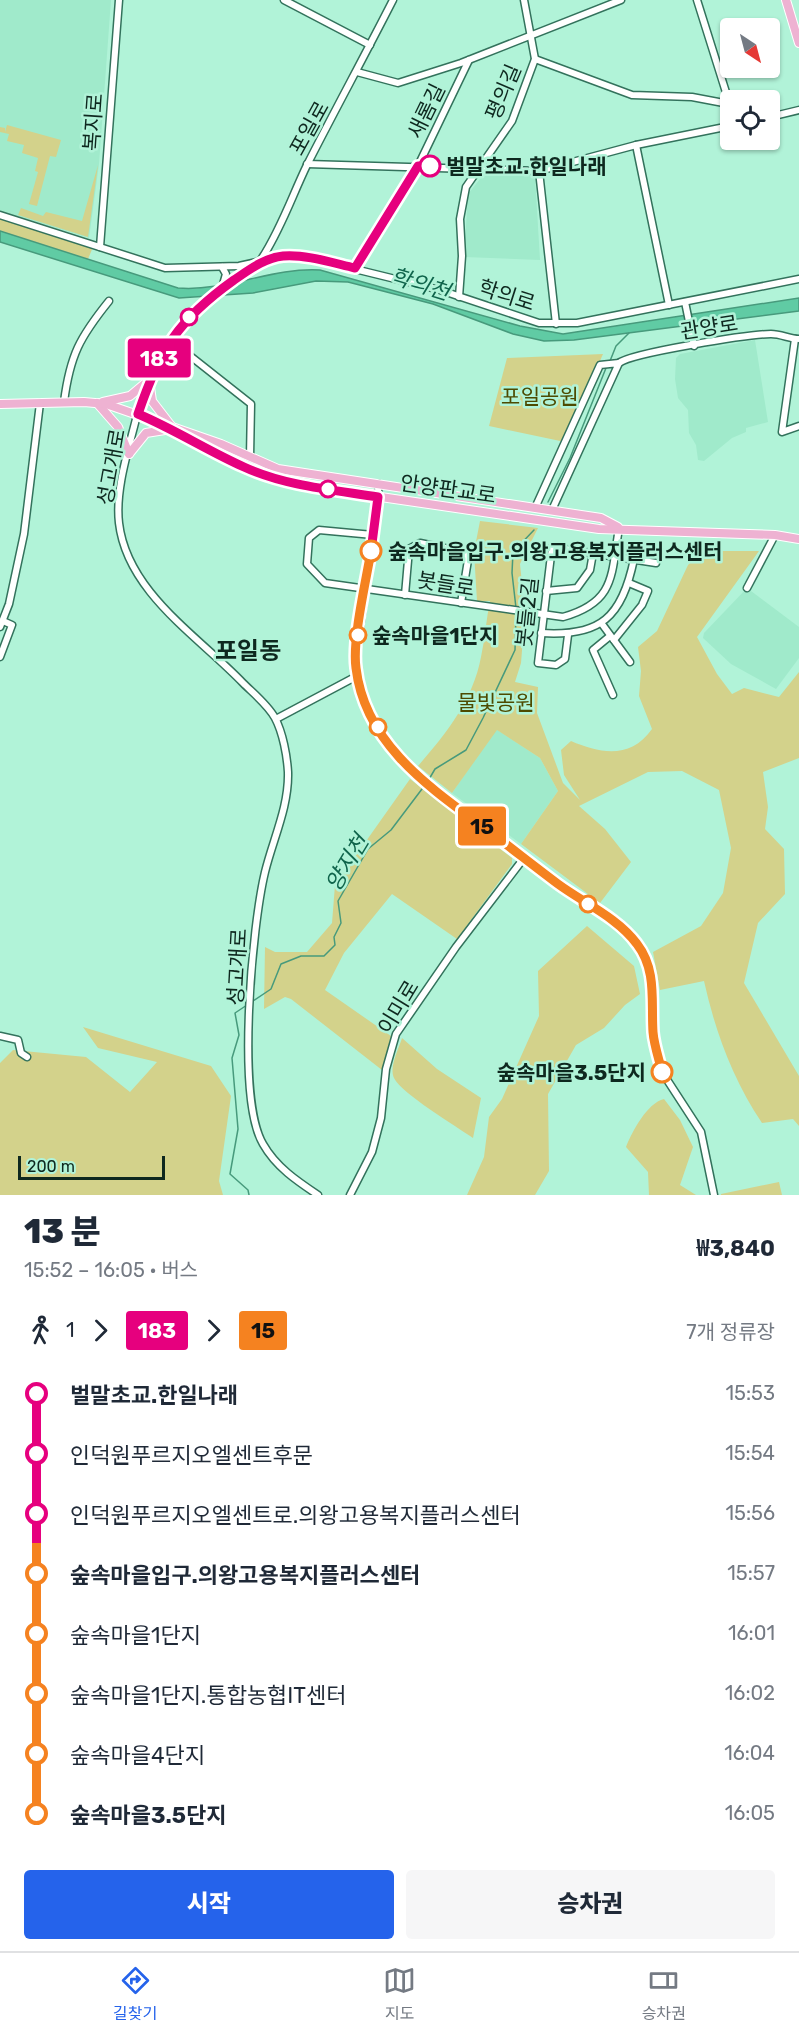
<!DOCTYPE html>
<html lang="ko">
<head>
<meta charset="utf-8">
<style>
	:root { --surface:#fff; --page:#f6f6f7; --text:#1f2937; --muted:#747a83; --line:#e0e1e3; --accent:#2563eb }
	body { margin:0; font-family:Rubik,"Noto Sans KR",sans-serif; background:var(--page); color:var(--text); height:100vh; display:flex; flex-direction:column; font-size:22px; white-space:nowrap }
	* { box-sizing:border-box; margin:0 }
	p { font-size:20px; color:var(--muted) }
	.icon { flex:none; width:33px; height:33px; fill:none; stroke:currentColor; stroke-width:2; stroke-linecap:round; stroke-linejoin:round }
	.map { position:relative; height:1195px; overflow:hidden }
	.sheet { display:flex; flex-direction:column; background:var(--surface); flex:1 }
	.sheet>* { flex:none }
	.badge { padding:0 12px; border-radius:4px; font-size:21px; line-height:39px }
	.needle { width:39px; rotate:144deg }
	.controls { position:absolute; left:720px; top:18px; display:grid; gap:12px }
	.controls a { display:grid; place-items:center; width:60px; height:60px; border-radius:6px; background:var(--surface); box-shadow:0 2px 4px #0004; font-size:30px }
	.scale { position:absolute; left:18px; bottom:15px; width:147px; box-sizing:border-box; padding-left:6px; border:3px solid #0e281f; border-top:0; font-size:16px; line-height:21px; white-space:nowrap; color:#0e281f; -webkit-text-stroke:4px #b1f3d8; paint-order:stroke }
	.map>.badge { position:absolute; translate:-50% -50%; box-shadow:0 0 0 3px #fff }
	.legs { display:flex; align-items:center; gap:9px; height:66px; padding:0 24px; font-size:20px }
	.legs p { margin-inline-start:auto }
	.summary { display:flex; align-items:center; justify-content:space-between; height:102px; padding:0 24px }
	h1 { font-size:33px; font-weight:800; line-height:45px }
	.action { display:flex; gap:12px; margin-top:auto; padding:12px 24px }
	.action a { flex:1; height:69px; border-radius:6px; background:var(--accent); color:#fff; font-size:24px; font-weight:800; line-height:69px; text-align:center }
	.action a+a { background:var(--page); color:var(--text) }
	ul { padding:0 24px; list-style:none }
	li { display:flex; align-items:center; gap:21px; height:60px; font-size:22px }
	li i { display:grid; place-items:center; width:9px; height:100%; margin:0 8px; background:currentColor }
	li i::after { content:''; width:15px; height:15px; margin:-8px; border:4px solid; border-radius:50%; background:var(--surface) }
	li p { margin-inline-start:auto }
	li:first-child i { background:linear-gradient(#0000 50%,currentColor 0) }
	li:last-child i { background:linear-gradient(currentColor 50%,#0000 0) }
	.menu { display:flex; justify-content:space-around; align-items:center; height:84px; border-top:2px solid var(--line); background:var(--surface); font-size:16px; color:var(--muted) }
	.menu a { display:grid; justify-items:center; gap:3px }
	.menu .active { color:var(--accent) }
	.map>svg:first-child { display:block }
	.built { fill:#a0eacb }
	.green { fill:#d3d28b }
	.water { fill:#60cba4; stroke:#479a7c; stroke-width:1.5 }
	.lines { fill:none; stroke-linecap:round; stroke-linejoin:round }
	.stream { stroke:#479a7c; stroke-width:1.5 }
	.minor-casing { stroke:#33725c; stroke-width:9 }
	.major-casing { stroke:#fff; stroke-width:10 }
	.minor { stroke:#fff; stroke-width:6 }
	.major { stroke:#eeb2d2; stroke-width:8 }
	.line-1-casing { stroke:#fff; stroke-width:14 }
	.line-2-casing { stroke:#fff; stroke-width:14 }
	.line-1 { stroke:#e6007e; stroke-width:9 }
	.line-2 { stroke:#f58220; stroke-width:9 }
	.stop-1-dot { fill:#fff; stroke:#e6007e; stroke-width:3 }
	.stop-2-dot { fill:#fff; stroke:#f58220; stroke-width:3 }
	.labels { text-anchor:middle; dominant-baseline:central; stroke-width:5; stroke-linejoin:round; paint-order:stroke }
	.street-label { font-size:21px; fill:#0e281f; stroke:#b1f3d8 }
	.stop-label { font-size:21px; font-weight:bold; fill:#0e281f; stroke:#b1f3d8; text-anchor:start }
	.park-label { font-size:21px; fill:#4d4a00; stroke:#b1f3d8 }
	.water-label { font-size:22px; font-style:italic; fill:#0f644b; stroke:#b1f3d8 }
	.quarter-label { font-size:24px; font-weight:bold; fill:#0e281f; stroke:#b1f3d8 }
</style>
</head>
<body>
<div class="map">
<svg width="799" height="1195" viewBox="0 0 799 1195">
	<rect width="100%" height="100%" fill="#b1f3d8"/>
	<g class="built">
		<path d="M0,0H111L99,164L89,238L0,211Z"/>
		<path d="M484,174L535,176L540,260L464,257L468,194Z"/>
		<path d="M755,340L768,422L746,428V432L732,438L704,461L698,460L696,445L689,433L688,410L678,398L675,379L676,358L680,354Z"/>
		<path d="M747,588L799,627V658L776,689L731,664L703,638L704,633Z"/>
		<path d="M496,729L540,758L558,791L521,844L452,793Z"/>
	</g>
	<g class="green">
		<path d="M7,125L61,140L56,157L50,156L37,206L29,204L38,172L35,171L38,158L22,153L24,145L7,141L9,134L0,132V127L5,128V132Z"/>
		<path d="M98,165L88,237L18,215L21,208L43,216L46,212L82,221Z"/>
		<path d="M0,217L93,247L88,259L0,231Z"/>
		<path d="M603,354L565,442L489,426L507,358Z"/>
		<path d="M480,521L538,528L520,564L525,613L521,663L515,682L538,687L537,713L563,783L580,800L564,775L561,750L571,741C601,754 631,759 652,729L639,696L641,671L638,647L657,631L688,565L702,551H759L697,637L717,674L732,694L744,688L779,697L799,672V758L763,772L768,807L765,829L784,849L785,894L758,923L744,983L799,1076V1126L793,1119L762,1123C733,1080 715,1031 704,981L660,990L653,952L701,926L723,893L731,848L719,790L682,771L648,772L579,806L605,829L631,862L600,903L521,844L558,791L540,758L497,730L452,793L418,766C446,734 473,700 481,657C485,639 486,620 490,601H477L474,552Z"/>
		<path d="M410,779L512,858V864L457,939L392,894L344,953L325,990L391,1036L382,1070L291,999L285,997L264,1009L265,947L275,952H307L332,923L335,885Z"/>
		<path d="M587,926L634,966L640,994L625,1005L604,1028L576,1045L548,1094L549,1171L535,1195H467L484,1157L489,1117L502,1099L539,1016L538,971Z"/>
		<path d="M83,1027L211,1066L231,1096L219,1181L223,1195H0V1063L13,1050L86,1057L130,1092L157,1062L98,1048Z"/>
		<path d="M402,1038L437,1069L481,1098L473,1138C456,1126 402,1094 394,1078C389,1067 399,1048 402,1038Z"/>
		<path d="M664,1099L680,1120L693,1147L680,1185L696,1195H649L648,1172L626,1147C632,1132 647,1103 664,1099Z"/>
		<path d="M779,1182L782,1195H721V1194Z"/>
	</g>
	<path class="water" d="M0,231L178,288C226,292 272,267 320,270L520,326L563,334L799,298V311L574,340L544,341L513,334L433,304L348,282L316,281L253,293L179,298L0,242Z"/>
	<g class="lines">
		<g class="stream">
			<path d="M610,361L616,346L629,333"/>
			<path d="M548,502L570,458L606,368"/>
			<path d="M516,608L512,573L513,552L534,530"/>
			<path d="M428,781L435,769L466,750L483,718L515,650L516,613"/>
			<path d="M253,1001L271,989L281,964L301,956H324L335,945L334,937L341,923L338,901L368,849L391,830L425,785"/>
			<path d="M247,1005L235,1013L239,1035L232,1058L238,1129L230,1174L248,1190L249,1195"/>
		</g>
		<g class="minor-casing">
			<g id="minor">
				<path d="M284,0L370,45"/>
				<path d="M697,0L730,105"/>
				<path d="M535,59L632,95L692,97L729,104"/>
				<path d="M357,72L398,83L461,63L621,0"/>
				<path d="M770,117L799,110"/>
				<path d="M636,145L669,305"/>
				<path d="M307,164L539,171L636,145L730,126"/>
				<path d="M539,171L556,324"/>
				<path d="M0,215L165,268L239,266L284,256L318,260L440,290L539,323H577L799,279"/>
				<path d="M100,247L119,0"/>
				<path d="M222,267L226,274L222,288"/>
				<path d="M355,268L418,166L469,60"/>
				<path d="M459,297L462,256L460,219L466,187L512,121L535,59L524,0"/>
				<path d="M685,302L694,346"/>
				<path d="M795,339L782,432L799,426"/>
				<path d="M170,340L251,404L250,457"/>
				<path d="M619,363C631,353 750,334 771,334C781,334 790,339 799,339"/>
				<path d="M64,402C70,355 80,337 109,301"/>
				<path d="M379,484L355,665L361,694L373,718L400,760L440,795L558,884L612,921L637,944L646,959L652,978L653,1034L662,1072L701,1132L714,1195"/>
				<path d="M535,508L600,365L619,363L552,510"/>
				<path d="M373,535L319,530L309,538L307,564L325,583L563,617C616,602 611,575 619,528"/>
				<path d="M747,588L775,535"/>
				<path d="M546,591L577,588L590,570L593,553"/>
				<path d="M405,595L409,549L420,543L464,552L468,560L461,603"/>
				<path d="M602,624L630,662"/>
				<path d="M0,627L9,604L24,534L40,403"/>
				<path d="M541,633C601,637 622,617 634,559"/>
				<path d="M568,635L565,659L556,665L538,663L552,547L656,563"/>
				<path d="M610,636L593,650L613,695"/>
				<path d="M614,640L642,605L648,591L629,583"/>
				<path d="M0,657L12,625L3,621"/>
				<path d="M276,719L357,676"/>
				<path d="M0,1036L18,1040L21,1053L27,1057"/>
				<path d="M318,1195C297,1181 276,1167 263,1144C236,1098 252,926 265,872C273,839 289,807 288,772C287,756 283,733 275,718C268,705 253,693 243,683C198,636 127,592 119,523C115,489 129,448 137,415C151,364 176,322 219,291C232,281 253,272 262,258C281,229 292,196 307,165C335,110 365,55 393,0"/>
				<path d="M350,1195L372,1152L381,1118L386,1069L396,1034L456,947L524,858"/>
			</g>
		</g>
		<g class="major-casing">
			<g id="major">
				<path d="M786,0L799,43"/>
				<path d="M149,380L152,401L172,427"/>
				<path d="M103,402L130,396L149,380"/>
				<path d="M97,403L118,427L129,454"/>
				<path d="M0,404L84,402L106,404L221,444L278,469L601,518L618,527"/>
				<path d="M177,430L245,468L276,478L333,490L599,529L775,535L799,539"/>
				<path d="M129,454L146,433L171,429"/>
			</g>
		</g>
		<use href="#minor" class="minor"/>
		<use href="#major" class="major"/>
	</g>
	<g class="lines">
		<g class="line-1-casing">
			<path id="line-1" d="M371,551L378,497C334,490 285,486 244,467C208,451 174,429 138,414C160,349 178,320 234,280C249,270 264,258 283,256C305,254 333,263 355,268L418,166H430"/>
		</g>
		<g class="line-2-casing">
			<path id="line-2" d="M371,551C366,581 352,640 356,668C365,744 429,787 486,829C510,847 534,866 558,884C584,903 618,918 637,944C657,970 651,1001 653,1032C654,1045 659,1059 662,1072"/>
		</g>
		<use href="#line-1" class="line-1"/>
		<use href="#line-2" class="line-2"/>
	</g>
	<g class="stop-1-dot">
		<circle cx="430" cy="166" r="10"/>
		<circle cx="189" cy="317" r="8"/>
		<circle cx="328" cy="489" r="8"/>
	</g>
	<g class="stop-2-dot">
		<circle cx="371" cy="551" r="10"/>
		<circle cx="358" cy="635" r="8"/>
		<circle cx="378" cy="727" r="8"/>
		<circle cx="588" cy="904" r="8"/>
		<circle cx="662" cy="1072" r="10"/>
	</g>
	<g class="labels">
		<g class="street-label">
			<text transform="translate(503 92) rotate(-67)">평의길</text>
			<text transform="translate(426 111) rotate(-64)">새롬길</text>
			<text transform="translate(93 122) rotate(-86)">복지로</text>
			<text transform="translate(309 128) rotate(-61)">포일로</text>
			<text transform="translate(507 295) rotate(18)">학의로</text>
			<text transform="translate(709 327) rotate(-9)">관양로</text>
			<text transform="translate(111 467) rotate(-80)">성고개로</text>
			<text transform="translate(448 489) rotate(8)">안양판교로</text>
			<text transform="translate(446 584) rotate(9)">봇들로</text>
			<text transform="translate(527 612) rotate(-84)">봇들2길</text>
			<text transform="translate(237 967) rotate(-87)">성고개로</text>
			<text transform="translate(398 1007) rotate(-59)">이미로</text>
		</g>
		<g class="stop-label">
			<text x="446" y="166">벌말초교.한일나래</text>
			<text x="388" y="551">숲속마을입구.의왕고용복지플러스센터</text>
			<text x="372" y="635">숲속마을1단지</text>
			<text x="646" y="1072" text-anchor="end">숲속마을3.5단지</text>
		</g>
		<g class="park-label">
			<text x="540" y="396">포일공원</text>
			<text x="496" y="702">물빛공원</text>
		</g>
		<g class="water-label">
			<text transform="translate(420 284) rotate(17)">학의천</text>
			<text transform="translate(347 863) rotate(-59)">양지천</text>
		</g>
		<g class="quarter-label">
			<text x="248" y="651">포일동</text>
		</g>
	</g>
</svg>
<div class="controls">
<a><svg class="needle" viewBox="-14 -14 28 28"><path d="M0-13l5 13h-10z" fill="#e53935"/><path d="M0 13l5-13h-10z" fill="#747a83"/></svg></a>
<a><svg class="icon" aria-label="locate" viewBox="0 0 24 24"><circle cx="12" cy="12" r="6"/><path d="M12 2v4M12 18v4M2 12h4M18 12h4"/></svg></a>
</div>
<div class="scale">200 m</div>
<b class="badge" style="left:159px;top:358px;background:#e6007e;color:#fff">183</b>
<b class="badge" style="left:482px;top:826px;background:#f58220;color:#111">15</b>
</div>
<section class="sheet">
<div class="summary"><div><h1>13 분</h1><p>15:52 – 16:05 · 버스</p></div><b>₩3,840</b></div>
<div class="legs"><svg class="icon" aria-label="walk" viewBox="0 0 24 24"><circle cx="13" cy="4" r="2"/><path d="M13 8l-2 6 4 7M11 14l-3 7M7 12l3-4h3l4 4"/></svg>1<svg class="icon" aria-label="forward" viewBox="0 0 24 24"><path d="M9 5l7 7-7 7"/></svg><b class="badge" style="background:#e6007e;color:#fff">183</b><svg class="icon" aria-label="forward" viewBox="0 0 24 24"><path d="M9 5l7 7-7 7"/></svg><b class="badge" style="background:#f58220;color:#111">15</b><p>7개 정류장</p></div>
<ul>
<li><i style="color:#e6007e"></i><b>벌말초교.한일나래</b><p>15:53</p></li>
<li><i style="color:#e6007e"></i><span>인덕원푸르지오엘센트후문</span><p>15:54</p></li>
<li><i style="color:#e6007e"></i><span>인덕원푸르지오엘센트로.의왕고용복지플러스센터</span><p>15:56</p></li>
<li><i style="color:#f58220"></i><b>숲속마을입구.의왕고용복지플러스센터</b><p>15:57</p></li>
<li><i style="color:#f58220"></i><span>숲속마을1단지</span><p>16:01</p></li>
<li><i style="color:#f58220"></i><span>숲속마을1단지.통합농협IT센터</span><p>16:02</p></li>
<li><i style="color:#f58220"></i><span>숲속마을4단지</span><p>16:04</p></li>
<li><i style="color:#f58220"></i><b>숲속마을3.5단지</b><p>16:05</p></li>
</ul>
<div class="action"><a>시작</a><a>승차권</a></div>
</section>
<nav class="menu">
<a class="active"><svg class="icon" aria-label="directions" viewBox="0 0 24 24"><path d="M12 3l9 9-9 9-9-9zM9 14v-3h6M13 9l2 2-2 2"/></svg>길찾기</a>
<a><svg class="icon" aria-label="map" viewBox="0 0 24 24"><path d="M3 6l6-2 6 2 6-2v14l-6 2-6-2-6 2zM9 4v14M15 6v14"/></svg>지도</a>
<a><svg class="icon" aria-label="tickets" viewBox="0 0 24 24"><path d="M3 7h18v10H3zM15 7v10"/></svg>승차권</a>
</nav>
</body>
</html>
